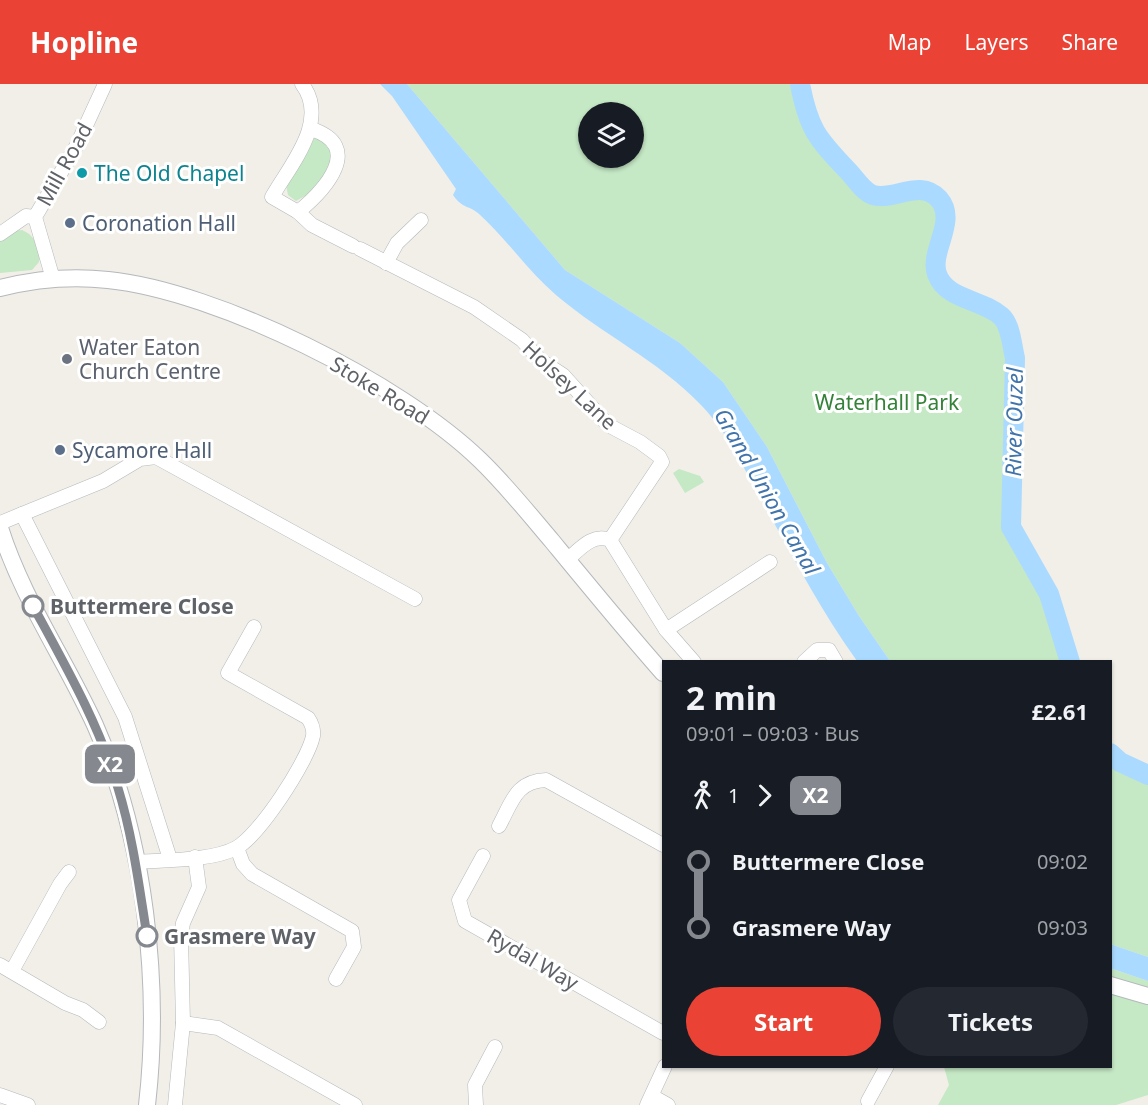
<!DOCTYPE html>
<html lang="en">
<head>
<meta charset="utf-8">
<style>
	:root { --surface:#171b24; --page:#242831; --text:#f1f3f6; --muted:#9ea1a6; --accent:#ea4335 }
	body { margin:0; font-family:"Noto Sans",sans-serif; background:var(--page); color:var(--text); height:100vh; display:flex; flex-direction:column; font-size:22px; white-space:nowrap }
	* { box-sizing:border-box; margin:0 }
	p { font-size:20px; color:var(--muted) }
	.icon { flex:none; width:33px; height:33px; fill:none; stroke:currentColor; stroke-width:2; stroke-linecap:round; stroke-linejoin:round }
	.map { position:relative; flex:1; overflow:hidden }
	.details { position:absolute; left:662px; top:576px; width:450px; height:408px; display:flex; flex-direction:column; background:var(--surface); border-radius:0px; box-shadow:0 2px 4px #0004 }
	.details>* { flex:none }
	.badge { padding:0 12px; border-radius:9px; font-size:21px; line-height:39px }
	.buttons { position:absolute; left:578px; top:18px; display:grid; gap:12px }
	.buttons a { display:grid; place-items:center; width:66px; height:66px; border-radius:50%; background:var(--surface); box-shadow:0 2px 4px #0004; font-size:30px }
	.map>.badge { position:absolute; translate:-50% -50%; box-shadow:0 0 0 3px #fff }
	.legs { display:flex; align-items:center; gap:9px; height:66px; padding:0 24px; font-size:20px }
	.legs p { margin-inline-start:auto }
	.head { display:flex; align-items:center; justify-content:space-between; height:102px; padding:0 24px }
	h1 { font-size:33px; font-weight:700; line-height:45px }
	.primary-button { display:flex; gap:12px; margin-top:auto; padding:12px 24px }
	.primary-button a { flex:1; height:69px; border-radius:36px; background:var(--accent); color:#fff; font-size:24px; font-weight:700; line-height:69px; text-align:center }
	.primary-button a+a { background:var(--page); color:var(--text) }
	ul { padding:0 24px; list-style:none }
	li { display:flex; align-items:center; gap:21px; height:66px; font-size:22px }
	li i { display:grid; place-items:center; width:9px; height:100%; margin:0 8px; background:currentColor }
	li i::after { content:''; width:15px; height:15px; margin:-8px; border:4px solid; border-radius:50%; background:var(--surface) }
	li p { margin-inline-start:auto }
	li:first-child i { background:linear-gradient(#0000 50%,currentColor 0) }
	li:last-child i { background:linear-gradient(currentColor 50%,#0000 0) }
	header { display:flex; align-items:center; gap:36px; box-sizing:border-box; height:84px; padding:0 30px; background:var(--accent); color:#fff }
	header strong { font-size:28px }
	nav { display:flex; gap:33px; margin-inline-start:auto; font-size:21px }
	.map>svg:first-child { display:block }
	.green { fill:#c5e8c5; fill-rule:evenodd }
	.water { fill:#aadaff }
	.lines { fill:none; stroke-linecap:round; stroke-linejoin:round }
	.river { stroke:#aadaff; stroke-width:20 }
	.minor-casing { stroke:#b5b8bc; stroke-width:15 }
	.tertiary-casing { stroke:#b5b8bc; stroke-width:18 }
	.minor { stroke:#fff; stroke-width:14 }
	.tertiary { stroke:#fff; stroke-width:16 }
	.line-1-casing { stroke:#fff; stroke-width:14 }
	.line-1 { stroke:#85898f; stroke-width:9 }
	.culture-dot { fill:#0f9aa8; stroke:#fff; stroke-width:2 }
	.service-dot { fill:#5c6f8a; stroke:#fff; stroke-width:2 }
	.worship-dot { fill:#6b7280; stroke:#fff; stroke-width:2 }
	.stop-1-dot { fill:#fff; stroke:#85898f; stroke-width:3 }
	.labels { text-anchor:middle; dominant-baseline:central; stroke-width:6; stroke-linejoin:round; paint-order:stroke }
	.street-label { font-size:21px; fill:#5f6368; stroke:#fff }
	.culture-label { font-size:21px; fill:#0d838f; stroke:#fff; text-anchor:start }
	.service-label { font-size:21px; fill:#4e5e75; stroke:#fff; text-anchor:start }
	.worship-label { font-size:21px; fill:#5b616d; stroke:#fff; text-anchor:start }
	.park-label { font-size:21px; fill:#348238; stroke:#fff }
	.stop-label { font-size:21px; font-weight:bold; fill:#5f6368; stroke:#fff; text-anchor:start }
	.water-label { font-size:22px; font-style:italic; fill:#4174aa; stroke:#fff }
</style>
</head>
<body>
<header>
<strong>Hopline</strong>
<nav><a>Map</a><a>Layers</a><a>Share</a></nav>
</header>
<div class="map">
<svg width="1148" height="1021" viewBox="0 0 1148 1021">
	<rect width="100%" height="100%" fill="#f1efe8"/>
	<g class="green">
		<path d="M407,0H800C809,47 818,55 850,89C856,96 864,108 873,111C894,117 921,94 939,115C957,139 929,167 937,191C947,217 982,215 1001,232C1011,241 1012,262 1015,274L1012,443L1049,510L1070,577H890L859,532L827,479L767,363L723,298L680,259L565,186ZM588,28H633V74H588Z"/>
		<path d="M315,53L332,62L335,77L310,109L296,117L288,111L286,101Z"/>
		<path d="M22,146C35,151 41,165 39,178L32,186L0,189V156L13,147Z"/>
		<path d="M679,385L700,392L704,398L685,409L673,389Z"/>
		<path d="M1110,669L1120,678L1148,691V873L1110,860Z"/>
		<path d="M1110,884L1148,897V1011L1116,1021H938L949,1001L944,983L1110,982Z"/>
	</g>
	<g class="water">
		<path d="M380,0H407L565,186L680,259L723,298L767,363L827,479L859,532L890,577H857C821,527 792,471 762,417C743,383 728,349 701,321C658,276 603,251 556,211C527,186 506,154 478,129C468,121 463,125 453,111L456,105L392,12Z"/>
		<path d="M1110,860L1148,873V897L1110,884Z"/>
	</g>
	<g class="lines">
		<g class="river">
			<path d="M800,0C809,47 818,55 850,89C856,96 864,108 873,111C895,117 920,94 939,115C958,137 929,167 937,190C946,216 982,215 1001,232C1011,241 1012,262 1015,274L1011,443L1049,510L1070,578"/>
			<path d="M1110,669L1120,678L1148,691"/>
		</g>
		<g class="minor-casing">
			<g id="minor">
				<path d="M302,0C330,37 290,81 272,113L298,128C325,106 365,62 311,45"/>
				<path d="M298,128L312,141L353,162"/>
				<path d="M0,150L26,132L35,133"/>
				<path d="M360,165L474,223L522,256L540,276L563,291L608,341L640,358L659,372L662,378L610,456"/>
				<path d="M386,179L397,159L421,136"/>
				<path d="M53,195L35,133L77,61L105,0"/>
				<path d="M22,430L125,633L170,775"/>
				<path d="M0,439L103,397L140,375L156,373L415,515"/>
				<path d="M567,476C580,465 592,449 610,456L666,546L694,578"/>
				<path d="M666,546L770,478"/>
				<path d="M804,578L817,566H829L836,578"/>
				<path d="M499,742C512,718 516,697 546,696L663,761"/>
				<path d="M237,764L243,780L252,790L352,847L354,863L336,895"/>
				<path d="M483,772L459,816L465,837L663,949"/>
				<path d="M136,778C163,776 212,777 236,764C259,752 308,677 313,652C314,645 312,640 308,634L228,589L254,543"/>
				<path d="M0,881L65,919L83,926L99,938"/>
				<path d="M12,887L60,800L69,788"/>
				<path d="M183,939L218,944L355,1021"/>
				<path d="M0,1011L28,1021"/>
				<path d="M652,1012L668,1021"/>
				<path d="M868,1017L887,982"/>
				<path d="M175,1021L183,939L181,852L183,839L199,803L195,773"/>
				<path d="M476,1021L475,1001L495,963"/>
				<path d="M647,1021L665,982"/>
			</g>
		</g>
		<g class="tertiary-casing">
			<g id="tertiary">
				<path d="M0,204C36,195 72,192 108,196C217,207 401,299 480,376C506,401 529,430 552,457C589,502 625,546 663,589"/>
				<path d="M0,444C22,514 65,575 95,641C145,754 161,900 147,1021"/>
				<path d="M1110,901L1148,912"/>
			</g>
		</g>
		<use href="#minor" class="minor"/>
		<use href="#tertiary" class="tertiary"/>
	</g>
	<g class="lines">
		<g class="line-1-casing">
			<path id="line-1" d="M33,522C65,581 99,640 118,704C133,753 139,802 147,852"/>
		</g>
		<use href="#line-1" class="line-1"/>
	</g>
	<circle class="culture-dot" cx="82" cy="89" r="6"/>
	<g class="service-dot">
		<circle cx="70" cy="139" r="6"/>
		<circle cx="60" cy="366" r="6"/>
	</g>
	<circle class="worship-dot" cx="67" cy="275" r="6"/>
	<g class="stop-1-dot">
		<circle cx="33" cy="522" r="10"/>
		<circle cx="147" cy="852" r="10"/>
	</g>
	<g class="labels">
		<g class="street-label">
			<text transform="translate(64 80) rotate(-61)">Mill Road</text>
			<text transform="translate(570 301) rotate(43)">Holsey Lane</text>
			<text transform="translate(380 306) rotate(31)">Stoke Road</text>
			<text transform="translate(533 875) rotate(30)">Rydal Way</text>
		</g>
		<g class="culture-label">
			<text x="94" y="89">The Old Chapel</text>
		</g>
		<g class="service-label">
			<text x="82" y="139">Coronation Hall</text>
			<text x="72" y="366">Sycamore Hall</text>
		</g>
		<g class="worship-label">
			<text x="79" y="263">Water Eaton<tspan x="79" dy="24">Church Centre</tspan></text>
		</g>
		<g class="park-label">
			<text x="887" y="318">Waterhall Park</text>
		</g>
		<g class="stop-label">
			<text x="50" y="522">Buttermere Close</text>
			<text x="164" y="852">Grasmere Way</text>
		</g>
		<g class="water-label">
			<text transform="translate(1013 338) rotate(-89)">River Ouzel</text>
			<text transform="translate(768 407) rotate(60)">Grand Union Canal</text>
		</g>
	</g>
</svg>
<div class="buttons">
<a><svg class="icon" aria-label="layers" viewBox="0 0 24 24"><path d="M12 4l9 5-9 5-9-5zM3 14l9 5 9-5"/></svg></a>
</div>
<b class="badge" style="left:110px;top:680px;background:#85898f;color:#fff">X2</b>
<section class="details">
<div class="head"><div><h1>2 min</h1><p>09:01 – 09:03 · Bus</p></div><b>£2.61</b></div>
<div class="legs"><svg class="icon" aria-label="walk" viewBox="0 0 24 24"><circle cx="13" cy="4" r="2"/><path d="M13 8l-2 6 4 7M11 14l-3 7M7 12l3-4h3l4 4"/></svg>1<svg class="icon" aria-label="forward" viewBox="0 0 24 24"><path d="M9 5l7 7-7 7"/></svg><b class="badge" style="background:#85898f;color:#fff">X2</b></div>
<ul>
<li><i style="color:#85898f"></i><b>Buttermere Close</b><p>09:02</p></li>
<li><i style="color:#85898f"></i><b>Grasmere Way</b><p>09:03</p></li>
</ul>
<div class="primary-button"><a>Start</a><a>Tickets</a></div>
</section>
</div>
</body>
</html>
